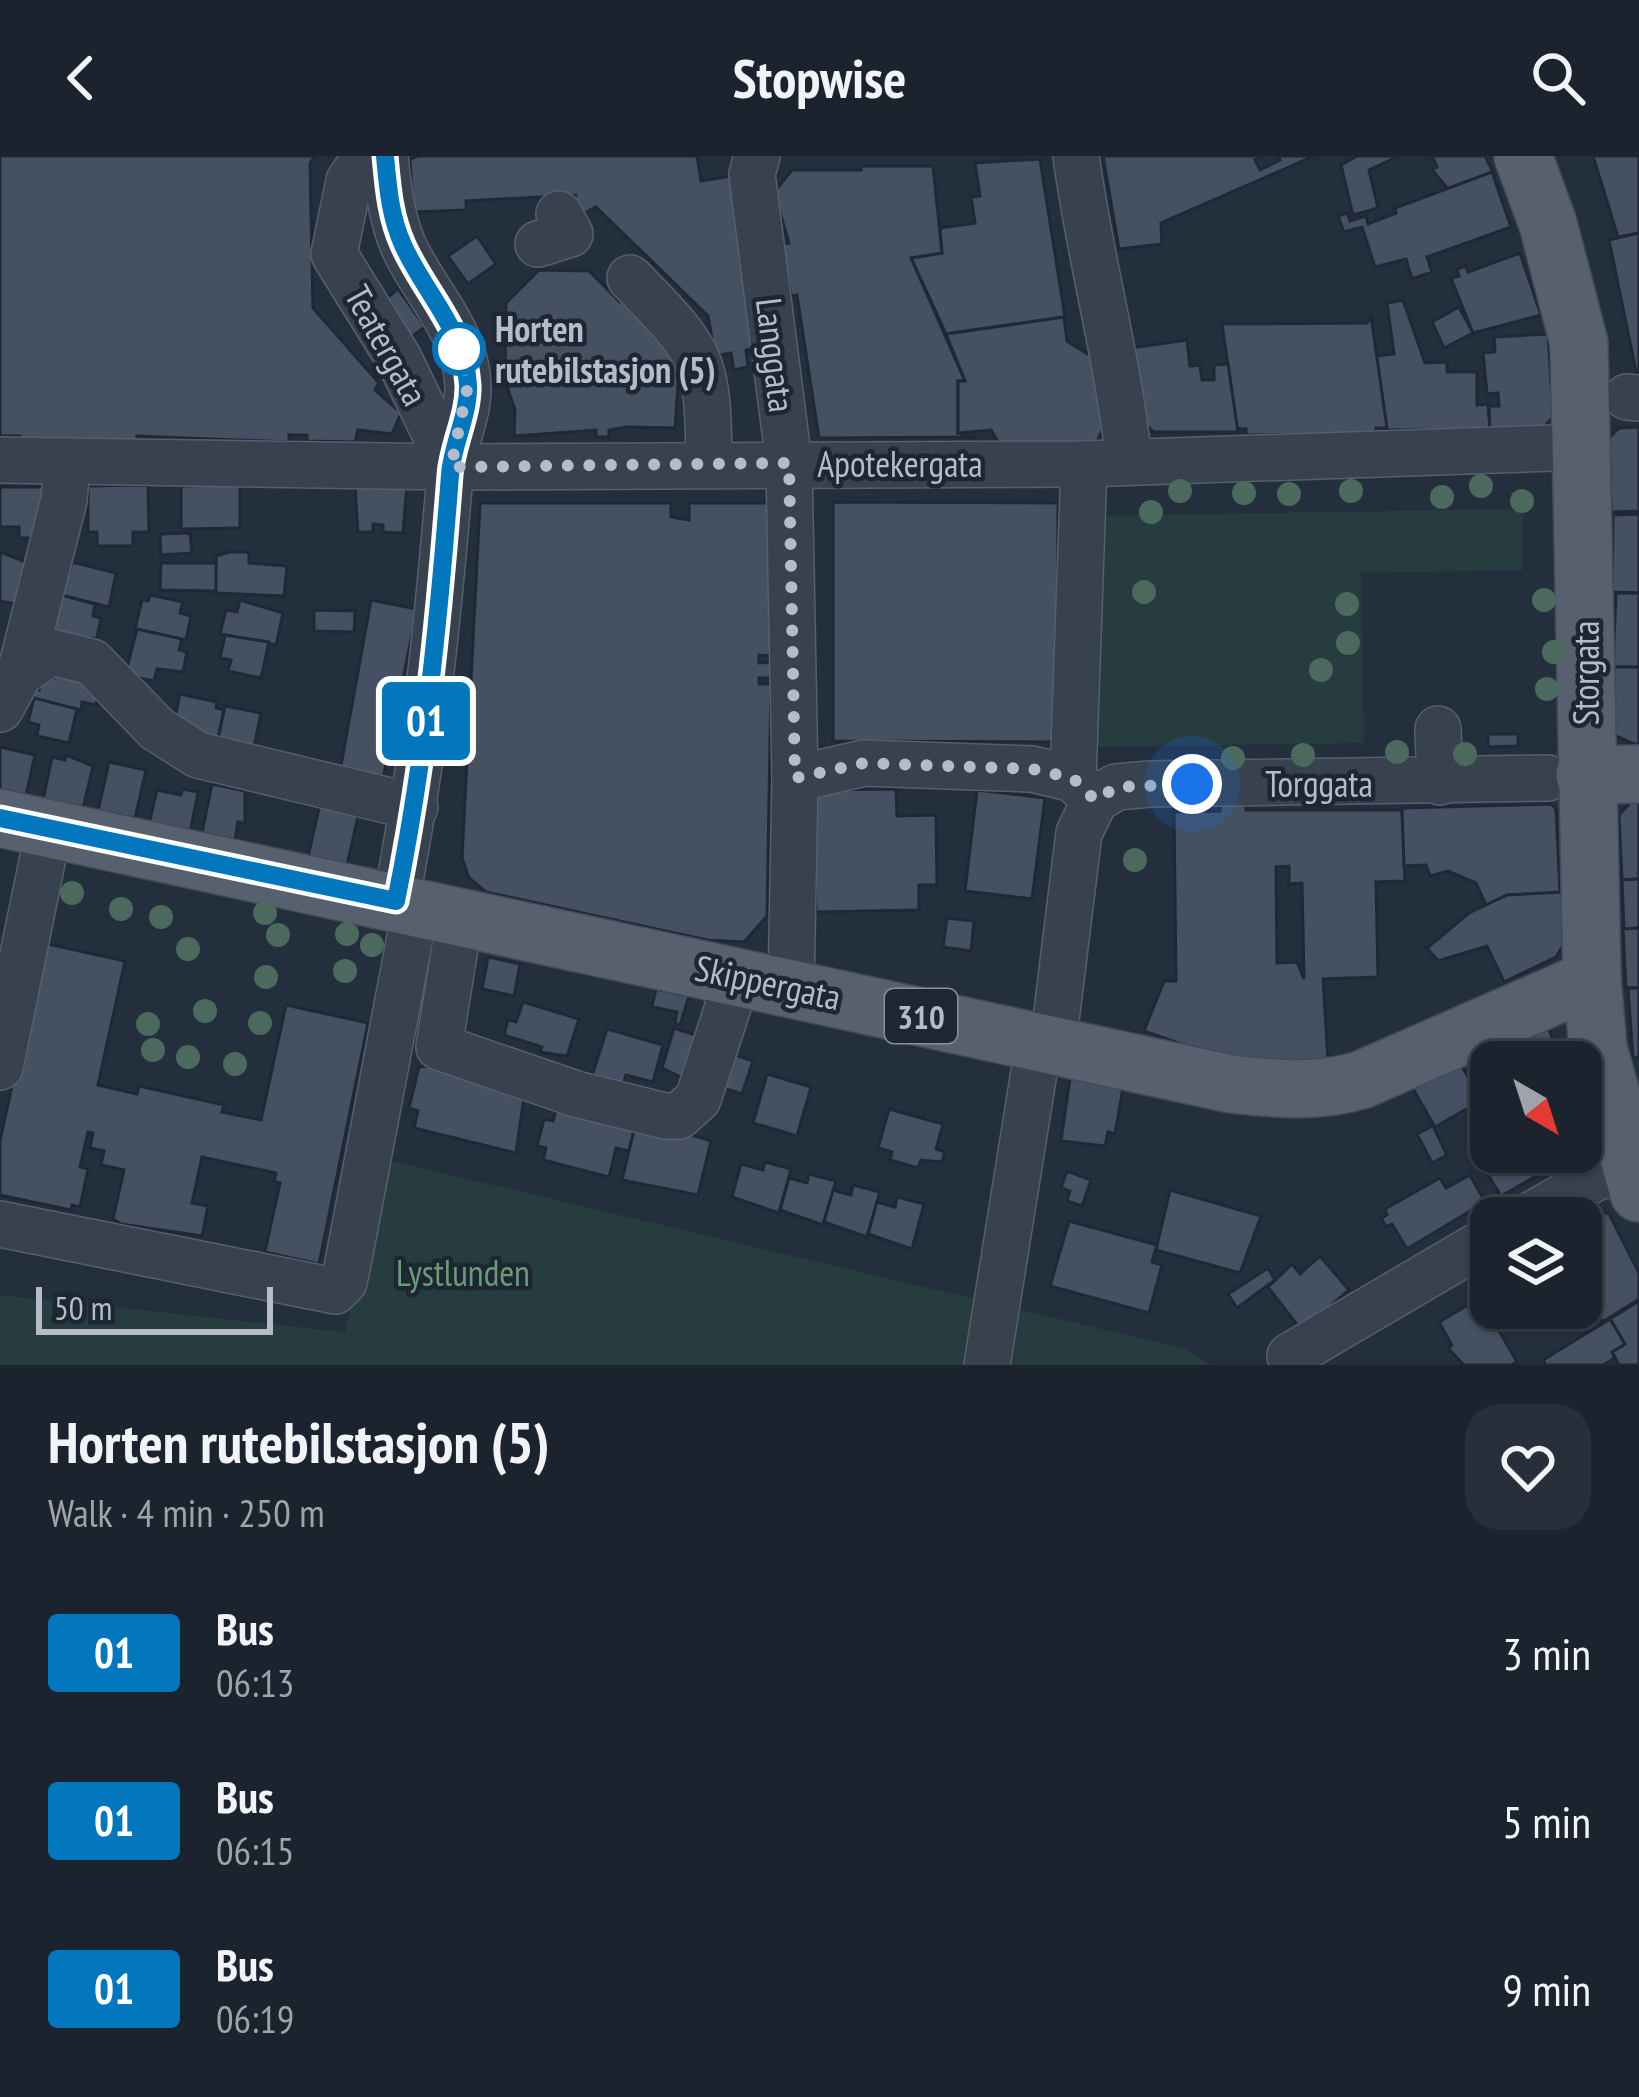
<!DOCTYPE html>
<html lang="en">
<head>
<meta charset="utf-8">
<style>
	:root { --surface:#1b232e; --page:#282f3a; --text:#f1f3f6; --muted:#a0a4aa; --line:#39404a }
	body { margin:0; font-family:"PT Sans Narrow",sans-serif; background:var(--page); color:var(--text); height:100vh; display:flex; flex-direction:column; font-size:45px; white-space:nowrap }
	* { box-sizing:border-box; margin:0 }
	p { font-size:39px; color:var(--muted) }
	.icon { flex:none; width:66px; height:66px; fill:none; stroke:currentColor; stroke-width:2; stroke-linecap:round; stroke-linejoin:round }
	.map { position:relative; height:1209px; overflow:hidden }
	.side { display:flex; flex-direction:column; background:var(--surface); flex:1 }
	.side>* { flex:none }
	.badge { padding:0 24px; border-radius:9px; font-size:42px; line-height:78px }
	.needle { width:78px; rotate:141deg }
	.buttons { position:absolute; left:1470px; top:885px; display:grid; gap:24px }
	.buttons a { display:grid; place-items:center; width:132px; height:132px; border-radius:24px; background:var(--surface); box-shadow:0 3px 9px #0004,0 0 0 3px var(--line); font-size:60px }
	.scale { position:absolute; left:36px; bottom:30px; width:237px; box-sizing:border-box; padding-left:12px; border:6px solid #b4bcc9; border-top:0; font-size:33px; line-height:42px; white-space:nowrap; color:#b4bcc9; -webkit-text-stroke:9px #1d2633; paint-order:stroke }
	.you { position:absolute; width:60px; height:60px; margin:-30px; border:9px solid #fff; border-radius:50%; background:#1a73e8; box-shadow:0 0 0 18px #1a73e833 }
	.map>.badge { position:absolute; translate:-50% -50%; box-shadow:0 0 0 6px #fff }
	.round { display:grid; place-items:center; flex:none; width:126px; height:126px; border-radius:36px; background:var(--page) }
	.overview { display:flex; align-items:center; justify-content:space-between; height:204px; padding:0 48px }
	h1 { font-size:57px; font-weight:600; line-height:90px }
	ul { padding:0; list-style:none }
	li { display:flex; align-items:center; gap:36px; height:168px; padding:0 48px }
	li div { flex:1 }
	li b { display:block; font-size:45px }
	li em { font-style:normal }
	li .badge { min-width:132px; font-weight:700; text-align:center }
	header { display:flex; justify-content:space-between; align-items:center; height:156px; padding:0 48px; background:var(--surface); font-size:54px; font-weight:600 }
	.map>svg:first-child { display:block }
	.green { fill:#263c3f }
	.building { fill:#455162; stroke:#1f2835; stroke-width:3; fill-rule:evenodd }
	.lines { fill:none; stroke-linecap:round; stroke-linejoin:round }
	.minor-casing { stroke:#565f6c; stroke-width:48 }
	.major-casing { stroke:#414a57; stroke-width:60 }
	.minor { stroke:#38414e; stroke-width:45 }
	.major { stroke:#56606e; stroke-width:57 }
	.tree { fill:#4b6a5d }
	.line-casing { stroke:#fff; stroke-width:27 }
	.line { stroke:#0277bd; stroke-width:18 }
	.walk { stroke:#b4bcc9; stroke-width:12; stroke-dasharray:0 21.6 }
	.stop-dot { fill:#fff; stroke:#0277bd; stroke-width:6 }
	.labels { text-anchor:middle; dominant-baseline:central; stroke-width:9; stroke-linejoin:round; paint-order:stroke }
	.shield { fill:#1d2633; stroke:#878f9c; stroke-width:3 }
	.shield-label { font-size:33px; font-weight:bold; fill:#b4bcc9 }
	.stop-label { font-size:36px; font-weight:bold; fill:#b4bcc9; stroke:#1d2633; text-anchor:start }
	.street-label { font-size:36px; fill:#b4bcc9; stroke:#1d2633 }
	.park-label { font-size:36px; fill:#6b9a76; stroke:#1d2633 }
</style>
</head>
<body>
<header><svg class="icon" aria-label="back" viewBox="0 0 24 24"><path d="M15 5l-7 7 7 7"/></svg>Stopwise<svg class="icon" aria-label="search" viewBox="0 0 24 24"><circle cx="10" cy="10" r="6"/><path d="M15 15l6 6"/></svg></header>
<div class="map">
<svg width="1639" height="1209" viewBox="0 0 1639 1209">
	<rect width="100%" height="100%" fill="#242f3e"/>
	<g class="green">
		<path d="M1523,353V414L1361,417L1364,587L1090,591L1086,360Z"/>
		<path d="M387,1004L1186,1193L1210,1209H0V1139L345,1176Z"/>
	</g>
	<g class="building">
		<path d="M0,0H315L310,7L313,152L379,227L375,234L401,257L392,278L358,274L355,286L307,285V279H289V286L137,280V286L19,285L20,280H0Z"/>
		<path d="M697,0L701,25L731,20L761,192L746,194L748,211L734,214L731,197L715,200L708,160L596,51L569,65L561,45L577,39L466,45V54L413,56L410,3L418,0Z"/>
		<path d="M1103,0H1263L1255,4L1260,14L1280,4L1278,0H1314L1161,67L1162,88L1119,93Z"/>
		<path d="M1357,0H1399L1369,14L1378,52L1353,59L1341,9Z"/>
		<path d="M1432,0H1485L1493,16L1449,34L1432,14L1437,11Z"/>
		<path d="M1593,0H1639V77L1618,81Z"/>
		<path d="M1040,3L1065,161L946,178L911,102L942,97L940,72L975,67L971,41L980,40L975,7Z"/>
		<path d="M861,10H933L942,97L911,102L965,225H958V277L975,281L819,282L797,139L791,140L782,88L789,87L774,36L792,14H861Z"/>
		<path d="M1492,16L1511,71L1427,101L1432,116L1412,123L1406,103L1375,111L1362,71L1344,76L1338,60L1347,57L1350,65L1366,60L1368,68L1396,57L1395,52Z"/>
		<path d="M1639,77V220H1637L1609,84Z"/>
		<path d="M477,80L496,108L468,128L448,100Z"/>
		<path d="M1520,97L1541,159L1473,177L1451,122L1459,120L1457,113L1466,110L1468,116Z"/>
		<path d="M539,114L589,115L620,146H642L679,215L675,272L626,271L609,274V281H596V274L514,280L515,254L505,225L506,147Z"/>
		<path d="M398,133L425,171L410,182L383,145Z"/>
		<path d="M1403,144L1425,207L1447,206V216H1477V249L1488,248L1490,274H1386L1376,200L1394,198L1387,147Z"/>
		<path d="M1459,151L1473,177L1444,192L1432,166Z"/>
		<path d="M1371,160L1387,272H1376L1375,278L1246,279V273H1237L1222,168L1367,167Z"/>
		<path d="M1064,161L1067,185L1091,200L1105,269L1094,292H1002L991,274L958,277V225H965L946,178Z"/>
		<path d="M1548,178L1553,261L1542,273L1490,272L1489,250H1499L1498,237L1487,238L1483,197L1495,196L1494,181Z"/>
		<path d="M1187,184L1190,210L1200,209L1202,224H1214V209L1228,208L1238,276H1154L1142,266L1131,192Z"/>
		<path d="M1639,271V355L1611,356L1609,282L1619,272Z"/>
		<path d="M148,329L149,376H133V390H97V376H88V330Z"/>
		<path d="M240,329V372L181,373V330Z"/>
		<path d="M355,329H407L403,377L383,376V369L373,368V376H358Z"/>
		<path d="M0,331H48V382H19V371H0Z"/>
		<path d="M833,346L1058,347L1057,586L833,585Z"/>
		<path d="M480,347H671V361L689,364V347H773L772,500L759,499V507L774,506V522H759V528H771L767,760L744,786L707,784L486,736L469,722L462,702Z"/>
		<path d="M1639,358V437L1612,436L1613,359Z"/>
		<path d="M190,377L192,397L161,399L160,378Z"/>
		<path d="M0,396L26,406L16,448L0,445Z"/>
		<path d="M229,396H249V407L287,410L284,440L215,437L216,400Z"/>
		<path d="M72,406L116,417L109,451L61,439L58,414L69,417Z"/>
		<path d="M161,407H216V435L160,434Z"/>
		<path d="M1616,437H1639V511H1613Z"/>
		<path d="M61,439L95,448L93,460L101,462L97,482L39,484Z"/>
		<path d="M150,439L183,446L180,457L191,460L186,484L135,473L142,444L148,445Z"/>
		<path d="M240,444L283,457L276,489L220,478L226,454L237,456Z"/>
		<path d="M371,444L417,453L383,623L340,615Z"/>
		<path d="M314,454L355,455L354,476L314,475Z"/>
		<path d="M137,473L182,483L179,494L187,496L183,516L157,513L154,525L125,519Z"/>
		<path d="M225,479L269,486L261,522L228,515L231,504L220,502Z"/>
		<path d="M57,509L102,524L96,549L82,546L81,554L26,542L28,532L39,534L42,520L54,522Z"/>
		<path d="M1616,511H1639V590L1611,578L1610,514Z"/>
		<path d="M180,538L217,546L216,552L224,554L218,582L172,575Z"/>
		<path d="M34,542L77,553L69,587L37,580L39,569L28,566Z"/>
		<path d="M225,550L261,557L253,596L217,588Z"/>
		<path d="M1488,578H1518V590L1488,591Z"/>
		<path d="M0,591L35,599L26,639L0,633Z"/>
		<path d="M66,599L93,610L83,652L43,644L52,601L65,604Z"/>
		<path d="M109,606L146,614L135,662L98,655Z"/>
		<path d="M212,628L245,635V668L238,666L235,684L202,677Z"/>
		<path d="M182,633L198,636L190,677L149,668L157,634L181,639Z"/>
		<path d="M896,633L897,660L936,659L937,729H919V754L816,756L814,634Z"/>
		<path d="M977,634L1045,642L1032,743L965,735Z"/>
		<path d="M322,639L361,647L347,709L308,701Z"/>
		<path d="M1631,646H1639V723L1622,724L1619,659Z"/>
		<path d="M1246,647V654H1402L1405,725L1376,726L1378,821L1323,823L1328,904L1289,907L1218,901L1144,875L1164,825H1176L1174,656L1220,655V648ZM1289,710V728L1302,727L1304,823L1297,806L1277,807L1276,711Z"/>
		<path d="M1551,648L1556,653L1560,737L1508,739L1486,749L1476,727L1448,715L1430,720L1426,709L1404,710L1402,652Z"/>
		<path d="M1639,723V772L1624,773L1622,724Z"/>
		<path d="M1562,736L1564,788L1556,801L1504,826L1487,790L1438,805L1427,792L1469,757L1507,739Z"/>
		<path d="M947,762L974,765L971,795L943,791Z"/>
		<path d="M1639,772V832H1626L1623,773Z"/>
		<path d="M43,787L125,805L98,929L137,938L139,930L224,949L222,956L261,964L286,849L368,867L319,1108L265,1096L280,1027L274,1025L276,1017L202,1001L192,1047L208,1050L202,1080L121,1068L113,1063L124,1014L101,1009L104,995L90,992L93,977L88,976L80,1011L88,1013L80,1051L72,1049L71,1054L0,1039V985Z"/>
		<path d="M488,801L520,808L514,840L482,833Z"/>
		<path d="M1628,832H1639V901L1633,902Z"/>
		<path d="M656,833L689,840L680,869L675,868L677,856L652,851Z"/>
		<path d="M523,846L579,863L567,900L540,896L542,891L504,879L508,864L516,866Z"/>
		<path d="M1548,870L1560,906H1513L1506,881Z"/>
		<path d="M674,872L704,882L689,925L662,912Z"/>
		<path d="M607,873L663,889L653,926L626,919L622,932L591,923Z"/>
		<path d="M723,895L753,905L742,938L712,929Z"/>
		<path d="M1458,904L1482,944L1435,971L1412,931Z"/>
		<path d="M429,910L525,934L516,997L414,972L418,955L409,952L419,911Z"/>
		<path d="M767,918L811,931L797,980L753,967Z"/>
		<path d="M1070,922L1123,932L1115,978L1108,976L1105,990L1061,985Z"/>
		<path d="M559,943L636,966L629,995L616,992L609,1021L543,1004L546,992L537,990L544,963L553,965Z"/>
		<path d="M889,953L943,968L936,993L945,996L942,1006L921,1004L918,1012L890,1004L892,996L878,992Z"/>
		<path d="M637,962L711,985L698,1039L622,1024Z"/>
		<path d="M1433,970L1447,999L1432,1007L1417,978Z"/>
		<path d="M1491,993V996H1579L1501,1040L1477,1001Z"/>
		<path d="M765,1006L791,1013L779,1057L732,1041L741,1008L763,1014Z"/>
		<path d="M1067,1015L1091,1024L1082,1050L1067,1045L1070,1035L1061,1032Z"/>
		<path d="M809,1018L836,1025L823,1069L780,1054L789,1022L807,1027Z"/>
		<path d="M1470,1019L1485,1046L1407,1093L1392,1068L1386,1071L1381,1062L1387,1059L1385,1053L1440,1022L1446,1032Z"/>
		<path d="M853,1029L880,1036L867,1081L824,1066L833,1034L851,1039Z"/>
		<path d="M1170,1034L1261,1060L1240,1117L1156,1094Z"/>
		<path d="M897,1041L924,1048L912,1093L868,1078L877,1046L895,1051Z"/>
		<path d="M1593,1053L1609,1058L1639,1117V1143L1604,1165L1588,1159L1581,1148V1062H1575Z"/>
		<path d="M1069,1065L1157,1089L1152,1106L1162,1109L1149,1157L1050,1130Z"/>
		<path d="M1320,1100L1349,1134L1302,1175L1268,1131L1292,1108L1300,1118Z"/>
		<path d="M1268,1112L1275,1124L1237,1152L1228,1138Z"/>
		<path d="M1480,1142L1517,1206L1511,1209H1464L1448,1192L1452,1189L1439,1166Z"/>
		<path d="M1639,1145V1209H1619L1612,1196L1625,1188L1610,1163Z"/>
		<path d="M1610,1163L1625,1188L1612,1196L1615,1202L1603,1209H1546L1543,1204Z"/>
	</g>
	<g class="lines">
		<g class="minor-casing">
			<g id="minor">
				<path d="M366,0L349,25L334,98L399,203L451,311"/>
				<path d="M385,0C388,31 391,60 403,89C424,136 466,174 468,229C469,259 453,289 450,319C438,462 424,603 396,745"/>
				<path d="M757,0L752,18L789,307L795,623L791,832"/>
				<path d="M1076,0C1090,103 1118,202 1129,305"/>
				<path d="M538,88L570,78L559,58"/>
				<path d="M630,122C704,198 708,201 709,308"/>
				<path d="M1627,241L1639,242"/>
				<path d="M0,304L451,311L1084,308L1584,291"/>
				<path d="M20,517L64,344L67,306"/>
				<path d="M0,553L20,517L51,496L92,506L157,573L198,599L415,651"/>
				<path d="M1438,573L1440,626"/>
				<path d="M795,623L864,607L1032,613L1073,623L1093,642"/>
				<path d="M1073,623L1084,308"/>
				<path d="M1095,644L1116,631L1150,628L1548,622"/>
				<path d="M460,760L439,891L576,938L665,960H679L698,943L738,820"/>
				<path d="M1053,888L1079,677L1095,644"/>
				<path d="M0,911L49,672"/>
				<path d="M1526,1062L1597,1021L1639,1013"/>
				<path d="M0,1068L335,1135L344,1126L349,1102L416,750"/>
				<path d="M1290,1200L1491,1082"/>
				<path d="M987,1209L1039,885"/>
			</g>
		</g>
		<g class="major-casing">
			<g id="major">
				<path d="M1523,0L1548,68L1579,187L1592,823L1598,892L1639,1037"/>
				<path d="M1585,619L1639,618"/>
				<path d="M0,662L1231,928C1277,933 1317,937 1361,924L1592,823"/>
			</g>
		</g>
		<use href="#minor" class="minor"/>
		<use href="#major" class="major"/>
	</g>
	<g class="tree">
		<circle cx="1481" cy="330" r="12"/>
		<circle cx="1180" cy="335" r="12"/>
		<circle cx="1351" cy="335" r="12"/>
		<circle cx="1244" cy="337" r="12"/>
		<circle cx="1289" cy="338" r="12"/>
		<circle cx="1442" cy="341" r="12"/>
		<circle cx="1522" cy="345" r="12"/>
		<circle cx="1151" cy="356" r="12"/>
		<circle cx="1144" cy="436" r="12"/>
		<circle cx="1544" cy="444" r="12"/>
		<circle cx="1347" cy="448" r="12"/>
		<circle cx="1348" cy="487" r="12"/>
		<circle cx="1554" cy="496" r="12"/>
		<circle cx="1321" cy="514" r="12"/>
		<circle cx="1547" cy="533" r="12"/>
		<circle cx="1397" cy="596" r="12"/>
		<circle cx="1465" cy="598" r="12"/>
		<circle cx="1303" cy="599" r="12"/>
		<circle cx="1233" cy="602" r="12"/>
		<circle cx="1135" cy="704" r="12"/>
		<circle cx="72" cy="737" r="12"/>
		<circle cx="121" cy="753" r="12"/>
		<circle cx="265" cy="757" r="12"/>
		<circle cx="161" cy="761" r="12"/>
		<circle cx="347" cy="778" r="12"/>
		<circle cx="278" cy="779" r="12"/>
		<circle cx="372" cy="789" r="12"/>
		<circle cx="188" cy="793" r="12"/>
		<circle cx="345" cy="815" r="12"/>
		<circle cx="266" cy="821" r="12"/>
		<circle cx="205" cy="855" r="12"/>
		<circle cx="260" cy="867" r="12"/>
		<circle cx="148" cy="868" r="12"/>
		<circle cx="153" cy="894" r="12"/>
		<circle cx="188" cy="901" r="12"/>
		<circle cx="235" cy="908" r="12"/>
	</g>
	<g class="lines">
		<g class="line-casing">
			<path id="line" d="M0,662L396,745C425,603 439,462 450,319C452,289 469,259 468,229C465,175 424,136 403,89C390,60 388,32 385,0"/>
		</g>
		<use href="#line" class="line"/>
		<path class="walk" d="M459,193L468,229L451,311L789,307L795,622L864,607L1032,613L1073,622L1095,644L1117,631L1192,628"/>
	</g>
	<circle class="stop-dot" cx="459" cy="193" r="24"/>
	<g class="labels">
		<rect class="shield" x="885" y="833" width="72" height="54" rx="9"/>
		<g class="shield-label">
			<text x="921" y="860">310</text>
		</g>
		<g class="stop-label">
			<text x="495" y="172">Horten<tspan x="495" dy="41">rutebilstasjon (5)</tspan></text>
		</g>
		<g class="street-label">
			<text transform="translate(387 189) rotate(61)">Teatergata</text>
			<text transform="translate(776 199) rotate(83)">Langgata</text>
			<text x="900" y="307">Apotekergata</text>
			<text transform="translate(1585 517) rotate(-90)">Storgata</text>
			<text x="1319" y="627">Torggata</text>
			<text transform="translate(768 826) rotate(12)">Skippergata</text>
		</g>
		<g class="park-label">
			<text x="463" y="1116">Lystlunden</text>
		</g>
	</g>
</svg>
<div class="buttons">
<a><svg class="needle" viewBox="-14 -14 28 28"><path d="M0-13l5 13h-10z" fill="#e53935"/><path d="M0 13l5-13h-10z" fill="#a0a4aa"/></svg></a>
<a><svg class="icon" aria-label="layers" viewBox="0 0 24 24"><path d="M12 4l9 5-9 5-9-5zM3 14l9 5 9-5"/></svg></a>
</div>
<div class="scale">50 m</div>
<div class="you" style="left:1192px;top:628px"></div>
<b class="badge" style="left:426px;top:565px;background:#0277bd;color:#fff">01</b>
</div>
<section class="side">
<div class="overview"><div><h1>Horten rutebilstasjon (5)</h1><p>Walk · 4 min · 250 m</p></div><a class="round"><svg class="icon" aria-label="heart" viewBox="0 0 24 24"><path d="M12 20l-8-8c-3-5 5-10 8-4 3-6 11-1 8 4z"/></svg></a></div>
<ul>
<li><span class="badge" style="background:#0277bd;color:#fff">01</span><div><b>Bus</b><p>06:13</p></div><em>3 min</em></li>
<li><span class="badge" style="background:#0277bd;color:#fff">01</span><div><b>Bus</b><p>06:15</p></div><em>5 min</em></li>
<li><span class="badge" style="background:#0277bd;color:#fff">01</span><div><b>Bus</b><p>06:19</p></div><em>9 min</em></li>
</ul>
</section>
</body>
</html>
